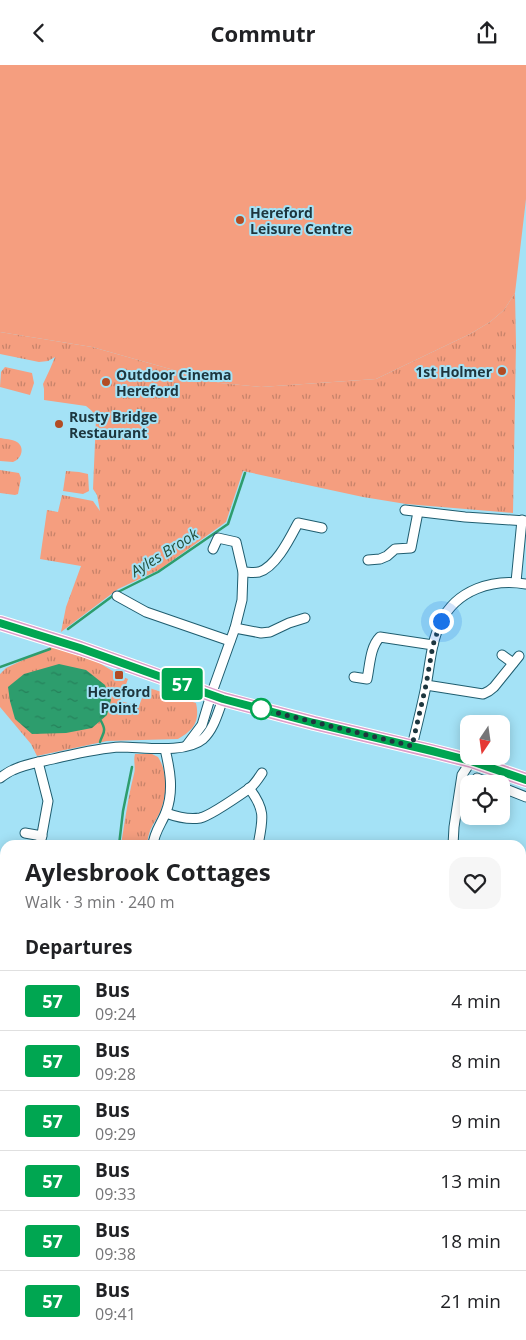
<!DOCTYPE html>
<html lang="en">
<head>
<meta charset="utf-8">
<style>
	:root { --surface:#fff; --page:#f6f6f6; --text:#202124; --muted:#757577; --line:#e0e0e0 }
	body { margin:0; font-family:"Open Sans",sans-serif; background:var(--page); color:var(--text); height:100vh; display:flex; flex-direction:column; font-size:19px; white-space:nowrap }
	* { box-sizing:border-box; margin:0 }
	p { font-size:16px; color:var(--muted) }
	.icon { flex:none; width:28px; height:28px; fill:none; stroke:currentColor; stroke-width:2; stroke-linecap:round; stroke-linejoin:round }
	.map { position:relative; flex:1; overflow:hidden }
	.sheet { position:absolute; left:0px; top:775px; width:526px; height:500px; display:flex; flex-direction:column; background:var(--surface); border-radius:15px 15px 0 0; box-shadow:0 2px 12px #0003 }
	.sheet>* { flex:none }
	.badge { padding:0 10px; border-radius:4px; font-size:18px; line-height:32px }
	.needle { width:32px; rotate:193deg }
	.tools { position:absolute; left:460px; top:650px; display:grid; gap:10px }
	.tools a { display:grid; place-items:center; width:50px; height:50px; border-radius:10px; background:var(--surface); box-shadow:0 2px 12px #0003; font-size:25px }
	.you { position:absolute; width:25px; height:25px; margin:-12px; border:4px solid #fff; border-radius:50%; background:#1a73e8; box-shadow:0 0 0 8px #1a73e833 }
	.map>.badge { position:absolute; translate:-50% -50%; box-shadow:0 0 0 2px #fff }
	h2 { padding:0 25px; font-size:19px; line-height:45px }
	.round { display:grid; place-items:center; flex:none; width:52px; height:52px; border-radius:15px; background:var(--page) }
	.overview { display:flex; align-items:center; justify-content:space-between; height:85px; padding:0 25px }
	h1 { font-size:24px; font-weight:700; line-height:38px }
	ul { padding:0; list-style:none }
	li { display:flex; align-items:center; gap:15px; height:60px; padding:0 25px; border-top:1px solid var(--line) }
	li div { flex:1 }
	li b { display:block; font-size:19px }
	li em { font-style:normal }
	li .badge { min-width:55px; font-weight:700; text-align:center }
	header { display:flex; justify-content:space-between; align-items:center; height:65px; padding:0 25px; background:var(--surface); font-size:22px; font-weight:700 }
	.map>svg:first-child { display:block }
	.grass { fill:url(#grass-tufts) }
	.pitch { fill:#f59e7f }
	.water { fill:url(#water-ripples) }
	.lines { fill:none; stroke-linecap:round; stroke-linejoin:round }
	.stream { stroke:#2d9d6d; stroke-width:2.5 }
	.street-casing { stroke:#1f5d6f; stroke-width:11 }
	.primary-casing { stroke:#fff; stroke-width:16 }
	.street { stroke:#fff; stroke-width:9 }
	.primary { stroke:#de9dca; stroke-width:14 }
	.line-casing { stroke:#fff; stroke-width:11 }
	.line { stroke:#00a651; stroke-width:8 }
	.walk { stroke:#1d363e; stroke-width:5; stroke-dasharray:0 9 }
	.poi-dot { fill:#b24c24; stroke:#a4e2f6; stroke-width:2 }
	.stop-dot { fill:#fff; stroke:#00a651; stroke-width:2.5 }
	.labels { text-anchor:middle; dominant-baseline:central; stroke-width:4; stroke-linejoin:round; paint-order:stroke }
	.poi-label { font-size:14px; font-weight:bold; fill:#1d363e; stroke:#a4e2f6; text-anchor:start }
	.water-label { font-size:15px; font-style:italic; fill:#224e39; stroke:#a4e2f6 }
</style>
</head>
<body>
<header><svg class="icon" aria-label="back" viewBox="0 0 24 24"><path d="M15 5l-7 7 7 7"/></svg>Commutr<svg class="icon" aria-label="share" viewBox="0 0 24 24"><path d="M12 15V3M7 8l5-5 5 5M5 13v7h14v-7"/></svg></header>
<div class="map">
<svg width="526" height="1275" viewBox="0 0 526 1275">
	<defs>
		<pattern id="grass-tufts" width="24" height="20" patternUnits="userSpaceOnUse" patternTransform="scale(1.25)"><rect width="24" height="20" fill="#f59e7f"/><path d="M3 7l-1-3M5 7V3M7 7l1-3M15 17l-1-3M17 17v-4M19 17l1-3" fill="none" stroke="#c68269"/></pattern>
		<pattern id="water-ripples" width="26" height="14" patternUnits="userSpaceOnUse" patternTransform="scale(1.25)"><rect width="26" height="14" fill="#2d9d6d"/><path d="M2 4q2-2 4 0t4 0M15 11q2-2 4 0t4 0" fill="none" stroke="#26815b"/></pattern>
	</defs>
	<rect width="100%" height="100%" fill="#a4e2f6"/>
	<g class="grass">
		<path d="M515,228L516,279L513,448L406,439L363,432L243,406L226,457L159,505L118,524L61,567L66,542L81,501L40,494L47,445L58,447L62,430L93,436L100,446L97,430L93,424L96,354L92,346L86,341L44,335V324L43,319L50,304L55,292L48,296L39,297L0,289V267L92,282L220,318L261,322L376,314L470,269L490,257L504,245Z"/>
		<path d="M5,302L32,308L34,318L30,330L0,322L1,307Z"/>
		<path d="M0,373C5,374 12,374 17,377C25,382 22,394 13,397C9,397 4,396 0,396Z"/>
		<path d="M0,405L19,408L21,413L18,429L15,430L0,428Z"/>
		<path d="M66,406L79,407L88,409L89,426L83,429L63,426Z"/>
		<path d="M53,581L91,593L116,608L115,611L120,613L121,611L128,614L120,636L139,641L146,622L196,638C200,656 194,665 178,674L107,676L37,691L31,679L0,642V609L6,603Z"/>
		<path d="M135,689H152L158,692C168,707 167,731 160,747C153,761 149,763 147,780H121C125,756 128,732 134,709C136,702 133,696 135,689Z"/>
	</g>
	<path class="pitch" d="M0,0H526V134L515,228L504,245L490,257L470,269L376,314L261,322L220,318L92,282L0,267Z"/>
	<path class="water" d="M59,599L86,605L105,620L111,635L107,650L92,663L66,668L32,669L15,654L10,636L8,622L24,609Z"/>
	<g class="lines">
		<g class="stream">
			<path d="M68,564L118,527L158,507L228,459L245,408"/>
			<path d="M0,602L50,584"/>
			<path d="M100,677C103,667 107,667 101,656"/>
			<path d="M119,780L123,746L132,702"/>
			<path d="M158,1275L159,1270"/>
		</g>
		<g class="street-casing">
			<g id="street">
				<path d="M405,445L465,452L526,456"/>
				<path d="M368,495L380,494L387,491L395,484L411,483L418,447"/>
				<path d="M243,507C248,507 254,508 259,507C276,502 290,473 298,458L322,463"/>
				<path d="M516,517L522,455"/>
				<path d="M117,531L146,547L230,576"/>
				<path d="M235,563L261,568L270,567L289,558L305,553"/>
				<path d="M502,590L513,598"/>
				<path d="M354,612L367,614C370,600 370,582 380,572L433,580"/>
				<path d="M426,620L483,629L489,626L494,622L519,591"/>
				<path d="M187,680L202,660L211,630L235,563L242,535L243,507L236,477L218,473L213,484"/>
				<path d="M412,681C417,661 422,641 426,621C430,600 431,577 441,557C456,525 493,513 526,519"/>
				<path d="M38,697L48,736L40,780"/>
				<path d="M0,713C4,710 8,707 13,705C25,699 40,697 53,694C75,689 98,683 121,682C143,682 185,689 203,674C214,664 218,647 223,634"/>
				<path d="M477,713L492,719"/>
				<path d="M501,722L526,732"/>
				<path d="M249,723C266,745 263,754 258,780"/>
				<path d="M166,748C177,752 188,755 200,753C210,751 240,730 250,723C255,719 258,714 262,708"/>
				<path d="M25,768L42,771"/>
				<path d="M153,780C154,767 162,758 166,747C174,726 170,705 165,684"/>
				<path d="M453,780L454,762L462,710L471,696"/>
				<path d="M0,859L5,865"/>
				<path d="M0,907L5,903"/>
			</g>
		</g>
		<g class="primary-casing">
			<path id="primary" d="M0,558L80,583L223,634L314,658L431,686L471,696L526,715"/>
		</g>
		<use href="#street" class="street"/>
		<use href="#primary" class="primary"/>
	</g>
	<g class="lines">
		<g class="line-casing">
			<path id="line" d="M0,558L80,583L223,634L314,658L432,686L471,696L526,715"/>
		</g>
		<use href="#line" class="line"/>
		<path class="walk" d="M261,644L412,681L426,620L433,580L441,556"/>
	</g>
	<g class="poi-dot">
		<circle cx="240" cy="155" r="5"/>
		<circle cx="502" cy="306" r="5"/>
		<circle cx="106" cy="317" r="5"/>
		<circle cx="59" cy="359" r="5"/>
		<rect x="114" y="605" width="10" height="10" rx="2.5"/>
	</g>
	<circle class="stop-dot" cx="261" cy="644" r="10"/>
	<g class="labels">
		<g class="poi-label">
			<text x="250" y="147">Hereford<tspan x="250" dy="16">Leisure Centre</tspan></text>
			<text x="492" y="306" text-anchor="end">1st Holmer</text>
			<text x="116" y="309">Outdoor Cinema<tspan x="116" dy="16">Hereford</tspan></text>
			<text x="69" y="351">Rusty Bridge<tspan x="69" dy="16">Restaurant</tspan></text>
			<text x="119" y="626" text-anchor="middle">Hereford<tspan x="119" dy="16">Point</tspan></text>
		</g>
		<g class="water-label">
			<text transform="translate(164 487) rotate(-32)">Ayles Brook</text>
		</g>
	</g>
</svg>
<div class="tools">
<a><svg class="needle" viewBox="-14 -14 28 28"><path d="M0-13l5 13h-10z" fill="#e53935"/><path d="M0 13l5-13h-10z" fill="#757577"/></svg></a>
<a><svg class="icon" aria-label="locate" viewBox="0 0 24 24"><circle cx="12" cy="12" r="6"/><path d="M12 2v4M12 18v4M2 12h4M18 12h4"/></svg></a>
</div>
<div class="you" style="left:441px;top:556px"></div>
<b class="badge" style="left:182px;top:619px;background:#00a651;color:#fff">57</b>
<section class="sheet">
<div class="overview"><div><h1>Aylesbrook Cottages</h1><p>Walk · 3 min · 240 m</p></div><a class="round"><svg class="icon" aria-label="heart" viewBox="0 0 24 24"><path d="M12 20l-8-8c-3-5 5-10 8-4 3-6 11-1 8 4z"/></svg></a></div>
<h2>Departures</h2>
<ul>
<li><span class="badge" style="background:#00a651;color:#fff">57</span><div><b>Bus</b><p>09:24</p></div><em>4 min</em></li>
<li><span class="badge" style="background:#00a651;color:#fff">57</span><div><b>Bus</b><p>09:28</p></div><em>8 min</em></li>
<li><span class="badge" style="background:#00a651;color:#fff">57</span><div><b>Bus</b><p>09:29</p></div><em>9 min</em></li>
<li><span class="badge" style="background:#00a651;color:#fff">57</span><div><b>Bus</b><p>09:33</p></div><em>13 min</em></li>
<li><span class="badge" style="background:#00a651;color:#fff">57</span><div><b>Bus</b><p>09:38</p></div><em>18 min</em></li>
<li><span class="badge" style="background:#00a651;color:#fff">57</span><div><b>Bus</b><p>09:41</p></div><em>21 min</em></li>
</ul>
</section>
</div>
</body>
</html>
